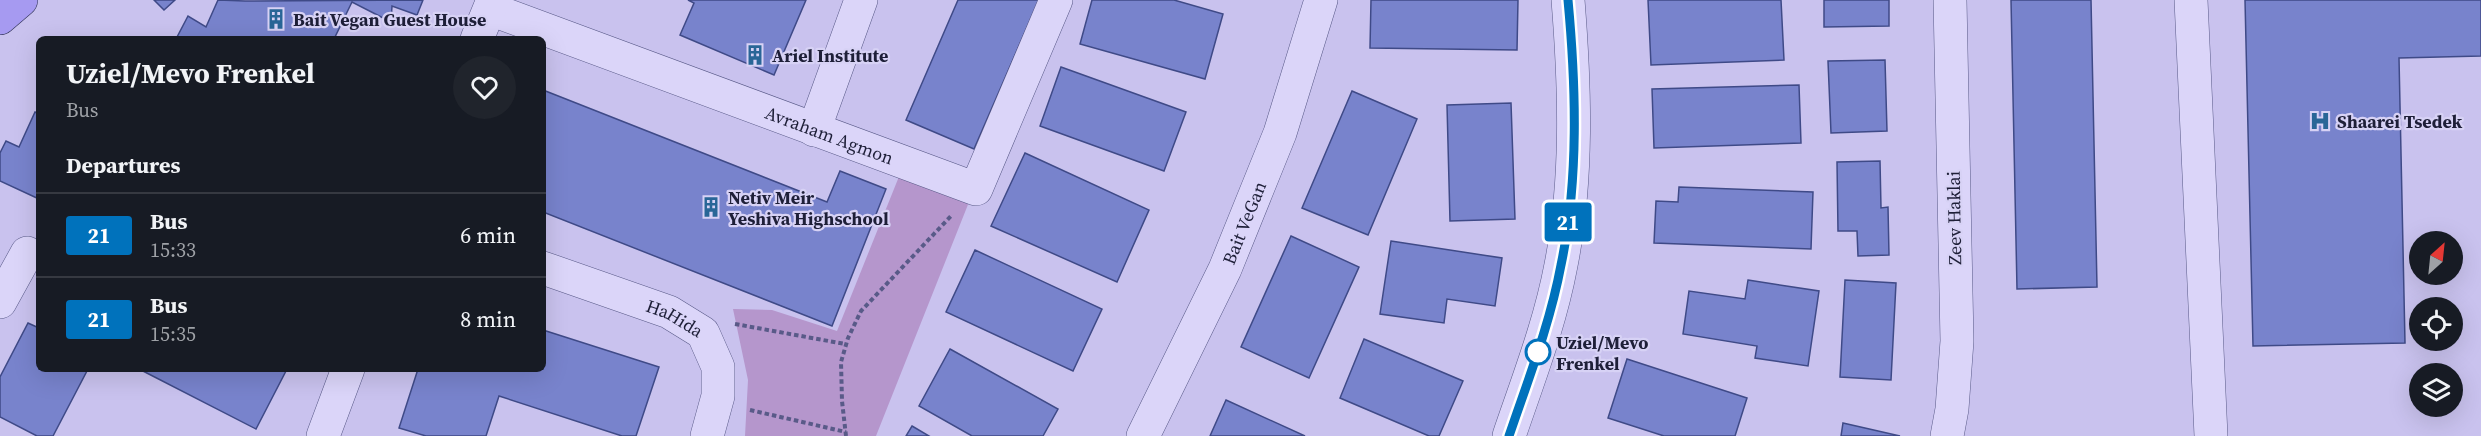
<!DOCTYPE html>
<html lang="en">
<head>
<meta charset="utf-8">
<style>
	:root { --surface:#171b24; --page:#20242c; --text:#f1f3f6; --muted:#9ea1a6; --line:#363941 }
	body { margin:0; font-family:"Source Serif 4",serif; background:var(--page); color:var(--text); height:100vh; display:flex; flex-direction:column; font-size:22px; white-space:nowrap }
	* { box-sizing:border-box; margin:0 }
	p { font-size:20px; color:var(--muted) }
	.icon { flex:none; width:33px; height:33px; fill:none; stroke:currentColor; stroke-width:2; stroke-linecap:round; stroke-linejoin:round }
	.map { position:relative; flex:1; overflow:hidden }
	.side { position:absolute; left:36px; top:36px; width:510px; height:336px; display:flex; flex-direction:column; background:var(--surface); border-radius:9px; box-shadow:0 6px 24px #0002 }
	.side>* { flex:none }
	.badge { padding:0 12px; border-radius:4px; font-size:21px; line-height:39px }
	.needle { width:39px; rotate:27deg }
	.controls { position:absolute; left:2409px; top:231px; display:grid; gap:12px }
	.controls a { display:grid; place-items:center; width:54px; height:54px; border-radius:50%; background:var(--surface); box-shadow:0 6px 24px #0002; font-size:30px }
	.map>.badge { position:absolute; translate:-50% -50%; box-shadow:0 0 0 3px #fff }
	h2 { padding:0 30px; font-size:22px; line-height:54px }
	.round { display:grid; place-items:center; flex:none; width:63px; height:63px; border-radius:32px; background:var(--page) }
	.summary { display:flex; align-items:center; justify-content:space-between; height:102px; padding:0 30px }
	h1 { font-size:28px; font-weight:700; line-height:45px }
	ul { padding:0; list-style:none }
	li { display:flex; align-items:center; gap:18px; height:84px; padding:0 30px; border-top:2px solid var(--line) }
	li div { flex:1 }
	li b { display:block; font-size:22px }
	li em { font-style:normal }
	li .badge { min-width:66px; font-weight:700; text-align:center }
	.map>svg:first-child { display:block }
	.green { fill:#b596cc }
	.building { fill:#7883cc; stroke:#3f4a87; stroke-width:1.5 }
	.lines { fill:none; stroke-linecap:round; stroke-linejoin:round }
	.minor-casing { stroke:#595a88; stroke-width:34 }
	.major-casing { stroke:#2e3155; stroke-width:34 }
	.path { stroke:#595a88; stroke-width:4; stroke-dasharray:4.5 3; stroke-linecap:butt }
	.minor { stroke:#dbd5f9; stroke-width:33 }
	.major { stroke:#a69af1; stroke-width:33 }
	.line-casing { stroke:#fff; stroke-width:14 }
	.line { stroke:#0072bc; stroke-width:9 }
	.stop-dot { fill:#fff; stroke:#0072bc; stroke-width:3 }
	.labels { text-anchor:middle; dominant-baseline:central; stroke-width:4.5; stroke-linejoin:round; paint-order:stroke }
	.poi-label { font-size:18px; font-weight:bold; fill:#1e1f38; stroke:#d7d2f5; text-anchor:start }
	.street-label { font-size:18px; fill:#1e1f38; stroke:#d7d2f5 }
	.stop-label { font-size:18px; font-weight:bold; fill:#1e1f38; stroke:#d7d2f5; text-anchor:start }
</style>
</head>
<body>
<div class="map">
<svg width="2481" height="436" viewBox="0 0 2481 436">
	<rect width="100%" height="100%" fill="#c9c2ee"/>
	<path class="green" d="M900,174L969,202L876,436H745L748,380L733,309L772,310L837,331Z"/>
	<g class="building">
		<path d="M154,0H175L164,10Z"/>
		<path d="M218,0L245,1L423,0L417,15L392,6L391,22L352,2L334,39H176L188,16L206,27Z"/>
		<path d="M688,0H806L774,75L680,35L694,3Z"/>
		<path d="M958,0H1039L974,149L906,120Z"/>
		<path d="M1092,0H1174L1223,14L1205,79L1080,44Z"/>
		<path d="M1371,0H1518L1517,50L1370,48Z"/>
		<path d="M1648,0H1781L1784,60L1651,65Z"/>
		<path d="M1824,0H1889V26L1824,27Z"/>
		<path d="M2011,0H2091L2097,287L2017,289Z"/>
		<path d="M2245,0H2481V56L2399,58L2405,343L2253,346Z"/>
		<path d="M1885,60L1887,131L1831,133L1828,61Z"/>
		<path d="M1061,67L1186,112L1164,171L1040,126Z"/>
		<path d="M1799,85L1801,143L1654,148L1652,89Z"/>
		<path d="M543,90L827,202L840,171L886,189L832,326L543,212Z"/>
		<path d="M1352,91L1417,119L1368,235L1302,208Z"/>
		<path d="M1511,103L1515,219L1450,221L1447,105Z"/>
		<path d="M35,112L39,114V199L0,181V153L6,141L19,147Z"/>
		<path d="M1025,153L1149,210L1117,282L991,226Z"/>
		<path d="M1880,161L1881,208L1888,207L1889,255L1858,256L1857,231H1838L1837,162Z"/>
		<path d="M1679,187L1813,192L1811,249L1654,243L1656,201L1678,202Z"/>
		<path d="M1291,236L1359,267L1309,378L1241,347Z"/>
		<path d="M1391,241L1502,258L1495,306L1447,299L1444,323L1380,314Z"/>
		<path d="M975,250L1102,309L1073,371L946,312Z"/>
		<path d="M1748,280L1819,291L1808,366L1755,358L1757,346L1683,334L1689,291L1745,299Z"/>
		<path d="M1845,280L1896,283L1891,380L1840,377Z"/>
		<path d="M28,323L39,328V369H88L53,436H37L0,417V377Z"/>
		<path d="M543,330L659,367L636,436H622L499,396L486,436H426L399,428L418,369H543Z"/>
		<path d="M1364,339L1463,381L1439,436H1429L1340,398Z"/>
		<path d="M950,349L1058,409L1043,436H972L919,406Z"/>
		<path d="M1627,359L1747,398L1735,436H1664L1608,418Z"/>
		<path d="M139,369H287L256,429Z"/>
		<path d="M1226,400L1305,436H1210Z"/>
		<path d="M1843,423L1900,436H1841Z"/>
		<path d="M912,426L929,436H906Z"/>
	</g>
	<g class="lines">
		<g class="minor-casing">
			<g id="minor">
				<path d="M2191,0L2211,436"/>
				<path id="s1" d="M490,9L976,189L1056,0"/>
				<path d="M477,39L493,0"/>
				<path d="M814,130L861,0"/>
				<path id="s2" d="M543,268L669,312L703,333L718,367V396L707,436"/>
				<path d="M0,302L27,253"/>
				<path d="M323,436L348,369"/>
				<path id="s3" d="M1143,436L1225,269L1280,133L1321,0"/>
				<path d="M1509,436C1528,380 1550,324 1561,265C1578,179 1575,87 1568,0"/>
				<path d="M1947,436L1952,409L1957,341L1950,0"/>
			</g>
		</g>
		<g class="major-casing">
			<path id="major" d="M0,18L21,0"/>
		</g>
		<g class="path">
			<path d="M735,324L845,344"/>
			<path d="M750,410L846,432"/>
			<path d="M846,436L842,401L841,362L848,338L861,311L951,216"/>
		</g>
		<use href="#minor" class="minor"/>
		<use href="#major" class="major"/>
	</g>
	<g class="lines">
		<g class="line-casing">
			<path id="line" d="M1509,436C1528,380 1550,324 1561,265C1579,180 1576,86 1568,0"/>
		</g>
		<use href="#line" class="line"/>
	</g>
	<defs>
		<g id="building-bare" transform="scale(1.62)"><path d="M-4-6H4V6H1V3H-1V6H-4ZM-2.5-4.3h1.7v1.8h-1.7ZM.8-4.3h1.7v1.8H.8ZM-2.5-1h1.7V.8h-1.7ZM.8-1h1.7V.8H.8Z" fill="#296697" stroke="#d7d2f5" stroke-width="2.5" paint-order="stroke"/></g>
		<g id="hospital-bare" transform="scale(1.62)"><path d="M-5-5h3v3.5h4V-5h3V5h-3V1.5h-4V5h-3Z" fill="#296697" stroke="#d7d2f5" stroke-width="2.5" paint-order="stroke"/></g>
	</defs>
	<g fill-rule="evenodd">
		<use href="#building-bare" x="276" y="19"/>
		<use href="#building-bare" x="755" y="55"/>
		<use href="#hospital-bare" x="2320" y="121"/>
		<use href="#building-bare" x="711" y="207"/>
	</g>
	<circle class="stop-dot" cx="1538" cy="352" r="12"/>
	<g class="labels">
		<g class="poi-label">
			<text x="293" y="19">Bait Vegan Guest House</text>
			<text x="772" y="55">Ariel Institute</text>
			<text x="2337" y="121">Shaarei Tsedek</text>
			<text x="728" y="197">Netiv Meir<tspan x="728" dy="21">Yeshiva Highschool</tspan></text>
		</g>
		<g class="street-label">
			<text stroke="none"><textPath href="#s1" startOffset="362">Avraham Agmon</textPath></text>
			<text transform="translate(1954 218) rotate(-91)">Zeev Haklai</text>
			<text stroke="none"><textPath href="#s3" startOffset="236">Bait VeGan</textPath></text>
			<text stroke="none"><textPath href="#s2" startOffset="141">HaHida</textPath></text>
		</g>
		<g class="stop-label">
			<text x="1556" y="342">Uziel/Mevo<tspan x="1556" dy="21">Frenkel</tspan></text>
		</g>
	</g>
</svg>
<div class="controls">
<a><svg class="needle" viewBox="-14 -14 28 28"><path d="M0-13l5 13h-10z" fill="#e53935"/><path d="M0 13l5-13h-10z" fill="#9ea1a6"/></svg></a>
<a><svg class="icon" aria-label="locate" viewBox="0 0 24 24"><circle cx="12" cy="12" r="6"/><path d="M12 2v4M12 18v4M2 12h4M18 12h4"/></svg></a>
<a><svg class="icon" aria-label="layers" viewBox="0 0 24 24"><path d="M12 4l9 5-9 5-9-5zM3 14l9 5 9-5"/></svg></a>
</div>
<b class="badge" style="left:1568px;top:222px;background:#0072bc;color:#fff">21</b>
<section class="side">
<div class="summary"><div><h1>Uziel/Mevo Frenkel</h1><p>Bus</p></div><a class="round"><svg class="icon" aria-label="heart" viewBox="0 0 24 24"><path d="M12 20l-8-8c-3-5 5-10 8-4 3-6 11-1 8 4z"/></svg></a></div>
<h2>Departures</h2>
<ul>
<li><span class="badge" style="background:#0072bc;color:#fff">21</span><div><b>Bus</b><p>15:33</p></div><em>6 min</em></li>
<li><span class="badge" style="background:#0072bc;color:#fff">21</span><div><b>Bus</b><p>15:35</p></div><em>8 min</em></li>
</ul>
</section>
</div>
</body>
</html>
